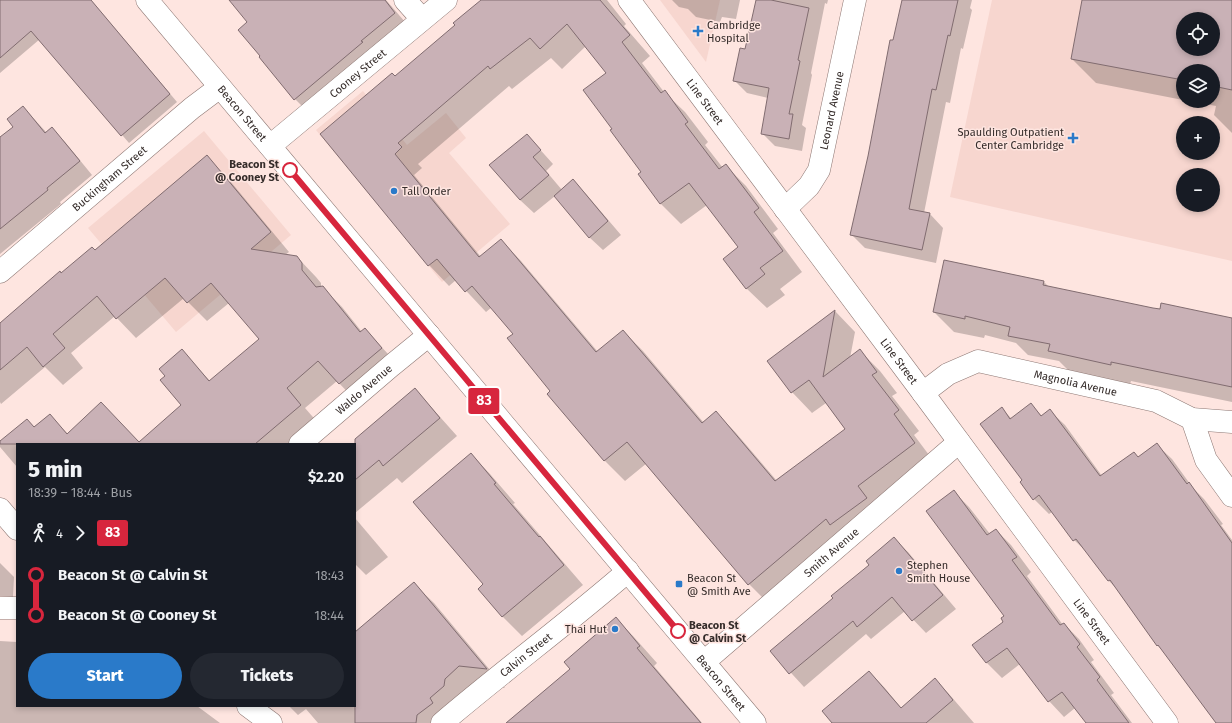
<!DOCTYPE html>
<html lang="en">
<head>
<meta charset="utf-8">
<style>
	:root { --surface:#171b24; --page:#242831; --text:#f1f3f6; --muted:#9ea1a6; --accent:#2a7ac9 }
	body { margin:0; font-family:"Fira Sans",sans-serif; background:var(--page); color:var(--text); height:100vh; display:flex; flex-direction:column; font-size:15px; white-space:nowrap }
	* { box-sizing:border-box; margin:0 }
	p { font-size:13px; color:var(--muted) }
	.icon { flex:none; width:22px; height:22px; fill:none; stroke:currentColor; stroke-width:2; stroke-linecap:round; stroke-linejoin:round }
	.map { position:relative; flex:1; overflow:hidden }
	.side { position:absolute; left:16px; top:443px; width:340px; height:264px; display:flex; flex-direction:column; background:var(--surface); border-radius:0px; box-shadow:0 2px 6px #0003 }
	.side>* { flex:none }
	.badge { padding:0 8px; border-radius:3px; font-size:14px; line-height:26px }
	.controls { position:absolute; left:1176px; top:12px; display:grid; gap:8px }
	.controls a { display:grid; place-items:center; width:44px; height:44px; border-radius:50%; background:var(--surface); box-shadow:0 2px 6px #0003; font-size:20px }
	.map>.badge { position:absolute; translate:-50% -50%; box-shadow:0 0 0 2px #fff }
	.legs { display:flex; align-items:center; gap:6px; height:44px; padding:0 12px; font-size:13px }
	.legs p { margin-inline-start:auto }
	.headline { display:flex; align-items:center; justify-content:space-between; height:68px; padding:0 12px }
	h1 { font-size:22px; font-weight:800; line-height:30px }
	.action { display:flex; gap:8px; margin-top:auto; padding:8px 12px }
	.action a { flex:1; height:46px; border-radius:24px; background:var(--accent); color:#fff; font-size:16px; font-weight:800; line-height:46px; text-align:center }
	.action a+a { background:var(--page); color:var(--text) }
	ul { padding:0 12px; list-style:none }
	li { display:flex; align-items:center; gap:14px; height:40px; font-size:15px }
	li i { display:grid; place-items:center; width:6px; height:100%; margin:0 5px; background:currentColor }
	li i::after { content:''; width:10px; height:10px; margin:-5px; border:3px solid; border-radius:50%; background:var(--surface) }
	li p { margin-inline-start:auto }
	li:first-child i { background:linear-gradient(#0000 50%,currentColor 0) }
	li:last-child i { background:linear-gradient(currentColor 50%,#0000 0) }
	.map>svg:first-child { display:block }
	.built { fill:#f7d6cf; fill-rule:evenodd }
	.shadow { fill:#0003; fill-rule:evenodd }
	.building { fill:#c9b1b6; stroke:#816c70; fill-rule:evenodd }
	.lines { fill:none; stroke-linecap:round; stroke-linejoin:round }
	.street-casing { stroke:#8e7874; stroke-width:23 }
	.primary-casing { stroke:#8e7874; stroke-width:23 }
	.street { stroke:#fff; stroke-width:22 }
	.primary { stroke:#fff; stroke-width:22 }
	.line-1-casing { stroke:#fff; stroke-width:9 }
	.line-1 { stroke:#d7263d; stroke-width:6 }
	.poi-dot { fill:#2a7ac9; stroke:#fee5e0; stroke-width:1.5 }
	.stop-1-dot { fill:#fff; stroke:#d7263d; stroke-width:2 }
	.labels { text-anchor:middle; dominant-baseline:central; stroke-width:3; stroke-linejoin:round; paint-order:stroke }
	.poi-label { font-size:11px; fill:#352c2a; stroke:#fee5e0; text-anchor:start }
	.street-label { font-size:11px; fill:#352c2a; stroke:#fee5e0 }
	.stop-label { font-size:11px; font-weight:bold; fill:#352c2a; stroke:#fee5e0; text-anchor:end }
</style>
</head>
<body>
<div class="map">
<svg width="1232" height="723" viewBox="0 0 1232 723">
	<rect width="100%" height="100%" fill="#fee5e0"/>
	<g class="built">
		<path d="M660,0H720L706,62Z"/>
		<path d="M992,0H1232V261L950,197ZM1183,19H1213V49H1183ZM1183,71H1213V101H1183ZM1183,123H1213V153H1183ZM1183,175H1213V205H1183Z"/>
		<path d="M363,91L407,145L446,113L466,138L449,153L510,224L442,282L316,130Z"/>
		<path d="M204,131L291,235L176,332L88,228Z"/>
	</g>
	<g class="shadow">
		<path d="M0,0H91L177,102L129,143L40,39L0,73Z"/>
		<path d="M230,0H386L412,30L312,116L295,99L260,57L261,56L249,22Z"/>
		<path d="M483,0H607L626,24L624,26L650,56L642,63L664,92L685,112L708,142L705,145L723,168L726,166L746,186L778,229L773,233L802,272L780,289L785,295L767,308L746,288L739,248L707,205L681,224L661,204L639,174L643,172L613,129L607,73L586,46L562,69L551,58L512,89L509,86L418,164L422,168L414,175L481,257L501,240L521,261L598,352L623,331L643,351L704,423L716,412L736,433L777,481L846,430L826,403L812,413L792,392L768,361L835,311L855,332L850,358L860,351L880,371L897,393L892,396L919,431L914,435L935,463L769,604L749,584L647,463L625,481L605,461L548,394L552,391L514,334L492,307L486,312L456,280L449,286L429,265L321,134L396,77L456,25Z"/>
		<path d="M672,0H740L736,19L722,17L720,22L696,17L688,9L679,7Z"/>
		<path d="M757,0H828L827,4L825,3L811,73L812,75L802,125L806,128L802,151L775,146L762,133L768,98L747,93L734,80L746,50Z"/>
		<path d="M903,0H972L970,8L972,10L963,49L961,48L950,103L946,102L924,213L930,214L943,228L936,263L865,248L851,234Z"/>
		<path d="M1083,0H1232V133L1214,115L1216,106L1190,101H1213V71H1183V100L1096,83L1072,59ZM1183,19H1213V49H1183Z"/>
		<path d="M23,107L47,133L52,129L65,142L92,175L60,202L61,204L0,254V139L14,127Z"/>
		<path d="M527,135L553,164L546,171L562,190L573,181L586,194L621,235L603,250L589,237L555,196L534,213L520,200Z"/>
		<path d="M206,157L226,176L289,252L285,255L297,257L316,277L321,283V288L322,287L342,307L362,332L365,329L400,367L358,403L337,381L305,408L319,424L296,444H17V467L0,447V443L27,420L34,427L49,415L68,434L139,443L183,405L167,376L182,351L210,381L260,339L229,303L207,321L184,298L136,338L115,316L71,353L83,368L63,385L45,367L1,404L0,402V324L61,274L95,251Z"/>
		<path d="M1044,282L1049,287L1153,309L1232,319V402L1131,381L1130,384L1069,371L1059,361L1028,355L1016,343L985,335L984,338L954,332L934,312Z"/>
		<path d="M415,390L432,408L457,436L402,483L397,478L355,513V446Z"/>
		<path d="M1031,405L1042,416L1049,410L1065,425L1102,476L1138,458L1156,444L1172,459L1193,488L1204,499L1223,524L1221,525L1232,540V723H1216L1164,652L1157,645L1117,589L1109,581L1090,555L1074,540L1052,512L1049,514L1034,499L1024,481L1002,409L1012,419Z"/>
		<path d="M471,454L490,474L515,503L513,504L583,585L522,636L503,617L479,589L484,584Z"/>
		<path d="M954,492L969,507L990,534L996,530L1011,545L1031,572L1027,576L1063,625L1064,624L1079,639L1094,660L1091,662L1114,693L1111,695L1132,723H1087L1075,708L1064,717L1049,701L1020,664L1002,678L987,663L974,645L1005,622V616Z"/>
		<path d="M355,518L388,557L366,575L355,564Z"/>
		<path d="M894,539L908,552L956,609L926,633L905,611L871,639L866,634L804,687L771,651L834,598L871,565Z"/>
		<path d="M0,563L14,577L13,597L0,596Z"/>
		<path d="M414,584L434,603L505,688L479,685L451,723H318L306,709L298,715L289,706H355V642Z"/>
		<path d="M616,619L633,636L657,663L654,666L702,723H506L571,669Z"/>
		<path d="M0,641L17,642V706H197L220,723H0Z"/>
		<path d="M869,672L884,687L902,709L935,680L949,694L974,723H831V721Z"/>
	</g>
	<g class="building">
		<path d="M0,0H91L170,94L121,136L31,31L0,58Z"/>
		<path d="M229,0H385L395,13L361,41L363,42L294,100L259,57L260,56L238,30L247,22Z"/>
		<path d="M481,0H600L630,35L622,42L661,93L665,90L688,122L685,124L719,169L726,164L759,208L754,212L783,251L760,268L765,274L746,289L723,259L738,247L689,183L660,204L638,174L641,172L610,130L612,129L583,90L606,73L567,24L540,49L530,38L490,69L488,66L398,143L402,147L395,154L479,257L501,239L596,352L623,330L702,423L716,411L775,481L845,429L809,380L791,393L767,361L835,310L823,377L860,349L877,372L872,375L899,410L894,414L915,443L858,486L867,498L830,525L826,519L748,585L627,442L604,461L547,394L550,391L507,338L513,334L472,286L465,292L437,259L428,266L320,134L392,73L395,76L455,25L453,23Z"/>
		<path d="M756,0H771L809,8L798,60L800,61L789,114H793L789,139L761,134L769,88L733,81L740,48L745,49Z"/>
		<path d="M902,0H958L950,36L948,35L936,90L932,89L909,209L930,213L922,250L850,235L868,156L890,40H893Z"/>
		<path d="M1082,0H1232V90L1213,86V71H1183V80L1071,59ZM1183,19H1213V49H1183Z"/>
		<path d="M23,106L45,133L52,127L80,161L47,188L48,190L0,229V137L13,127L7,119Z"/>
		<path d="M527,134L541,150L533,157L549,175L520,200L489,165Z"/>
		<path d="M207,155L271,232L251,249L297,256L302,263V270L316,287L323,286L360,332L365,328L382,348L339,384L318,361L287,388L301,405L255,444H0V441L27,419L34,427L50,414L67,434L101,402L139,442L181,405L160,380L165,376L159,369L182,349L209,381L259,339L211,283L187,303L165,278L116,319L97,296L53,334L65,348L43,367L27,347L0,370V323L60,271L61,273L92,247L95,250Z"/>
		<path d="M573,179L608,221L589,238L554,196Z"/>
		<path d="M944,260L1044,281L1043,285L1153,308L1160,309L1161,303L1232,318V387L1111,362V365L1048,351L1050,344L1008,336L1010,327L965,316V319L933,312Z"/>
		<path d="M415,388L440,418L383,466L379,460L355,480V439Z"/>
		<path d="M1031,403L1041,416L1050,409L1100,476L1134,452L1138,457L1157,443L1187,484L1189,482L1232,543V723H1216L1158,645L1157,646L1110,580L1108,581L1076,539L1073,541L1039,495L1033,500L1020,482L1022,480L980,424L1002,407L1010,419Z"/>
		<path d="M471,453L496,483L494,484L539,537L540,536L564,565L502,617L478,589L483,584L413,502Z"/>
		<path d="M954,490L987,535L996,529L1017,557L1012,560L1060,625L1064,623L1080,644L1077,647L1100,677L1097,680L1129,723H1086L1062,692L1048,702L1007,648L986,663L972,645L1003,622L1001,618L1004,616L926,511Z"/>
		<path d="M894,537L943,595L912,621L892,597L857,627L853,621L789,674L770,651L833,598L831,596L869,565L866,561Z"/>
		<path d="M414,582L487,669L459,666L445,679L444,686L430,698L433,703L417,715L416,723H355V632Z"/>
		<path d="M616,617L640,646L637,648L701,723H506L570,669L564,662Z"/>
		<path d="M869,671L901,708L935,678L953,700L926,723H832L822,711Z"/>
	</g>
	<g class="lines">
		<g class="street-casing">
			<g id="street">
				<path d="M405,0L422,19"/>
				<path id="s1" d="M629,0L923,393L1167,723"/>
				<path id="s2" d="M270,146L446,0"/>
				<path id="s3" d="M785,209L809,186L819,170L855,0"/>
				<path id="s4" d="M0,272L192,108L220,87"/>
				<path id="s5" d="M923,393L948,374L978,361L1156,401L1192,419L1232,422"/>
				<path d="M1192,419L1206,460L1232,496"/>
				<path id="s6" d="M300,444L391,366L429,335"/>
				<path d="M0,509L17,529"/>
				<path d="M0,608H17"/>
				<path id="s7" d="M704,662L959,442"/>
				<path d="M248,706L271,723"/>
				<path id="s8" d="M442,723C503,671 567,624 628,571"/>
			</g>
		</g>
		<g class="primary-casing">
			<g id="primary">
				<path id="s9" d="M147,0L755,723"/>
			</g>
		</g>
		<use href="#street" class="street"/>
		<use href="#primary" class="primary"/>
	</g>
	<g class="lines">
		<g class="line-1-casing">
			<path id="line-1" d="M290,170L678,631"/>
		</g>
		<use href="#line-1" class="line-1"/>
	</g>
	<g class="poi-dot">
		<path d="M696 25h4v4h4v4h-4v4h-4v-4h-4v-4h4z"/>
		<path d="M1071 132h4v4h4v4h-4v4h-4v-4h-4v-4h4z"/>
		<circle cx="394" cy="191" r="4"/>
		<circle cx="899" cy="571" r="4"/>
		<rect x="675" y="580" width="8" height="8" rx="2"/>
		<circle cx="615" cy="629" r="4"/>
	</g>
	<g class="stop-1-dot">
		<circle cx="290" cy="170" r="7"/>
		<circle cx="678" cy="631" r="7"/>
	</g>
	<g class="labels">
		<g class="poi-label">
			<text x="707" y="25">Cambridge<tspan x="707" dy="13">Hospital</tspan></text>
			<text x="1064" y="132" text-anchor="end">Spaulding Outpatient<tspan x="1064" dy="13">Center Cambridge</tspan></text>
			<text x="402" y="191">Tall Order</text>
			<text x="907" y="565">Stephen<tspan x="907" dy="13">Smith House</tspan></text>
			<text x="687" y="578">Beacon St<tspan x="687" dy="13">@ Smith Ave</tspan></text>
			<text x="607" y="629" text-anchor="end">Thai Hut</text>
		</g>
		<g class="street-label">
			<text stroke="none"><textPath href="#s2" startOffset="114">Cooney Street</textPath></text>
			<text stroke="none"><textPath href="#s1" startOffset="127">Line Street</textPath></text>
			<text stroke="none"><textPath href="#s3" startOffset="113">Leonard Avenue</textPath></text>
			<text stroke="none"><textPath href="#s9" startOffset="148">Beacon Street</textPath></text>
			<text stroke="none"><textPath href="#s4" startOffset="144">Buckingham Street</textPath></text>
			<text stroke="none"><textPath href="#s1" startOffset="451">Line Street</textPath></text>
			<text stroke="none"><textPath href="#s5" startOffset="164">Magnolia Avenue</textPath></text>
			<text stroke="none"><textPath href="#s6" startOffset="84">Waldo Avenue</textPath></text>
			<text stroke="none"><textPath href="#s7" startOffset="168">Smith Avenue</textPath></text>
			<text stroke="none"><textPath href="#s1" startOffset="775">Line Street</textPath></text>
			<text stroke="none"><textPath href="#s8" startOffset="108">Calvin Street</textPath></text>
			<text stroke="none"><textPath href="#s9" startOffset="892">Beacon Street</textPath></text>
		</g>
		<g class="stop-label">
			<text x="279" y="164">Beacon St<tspan x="279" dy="13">@ Cooney St</tspan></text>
			<text x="689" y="625" text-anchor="start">Beacon St<tspan x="689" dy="13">@ Calvin St</tspan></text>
		</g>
	</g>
</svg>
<div class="controls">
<a><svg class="icon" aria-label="locate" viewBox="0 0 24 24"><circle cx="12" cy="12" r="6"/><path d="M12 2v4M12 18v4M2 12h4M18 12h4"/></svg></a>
<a><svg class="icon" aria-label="layers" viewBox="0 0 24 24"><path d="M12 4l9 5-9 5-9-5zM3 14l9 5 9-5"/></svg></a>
<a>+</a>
<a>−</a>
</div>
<b class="badge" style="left:484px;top:401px;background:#d7263d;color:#fff">83</b>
<section class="side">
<div class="headline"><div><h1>5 min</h1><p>18:39 – 18:44 · Bus</p></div><b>$2.20</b></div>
<div class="legs"><svg class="icon" aria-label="walk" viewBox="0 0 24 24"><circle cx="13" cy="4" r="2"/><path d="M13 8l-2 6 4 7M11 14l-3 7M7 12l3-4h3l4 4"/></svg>4<svg class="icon" aria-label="forward" viewBox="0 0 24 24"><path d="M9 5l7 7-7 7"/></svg><b class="badge" style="background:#d7263d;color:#fff">83</b></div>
<ul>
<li><i style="color:#d7263d"></i><b>Beacon St @ Calvin St</b><p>18:43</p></li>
<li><i style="color:#d7263d"></i><b>Beacon St @ Cooney St</b><p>18:44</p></li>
</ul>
<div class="action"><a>Start</a><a>Tickets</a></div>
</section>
</div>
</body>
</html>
